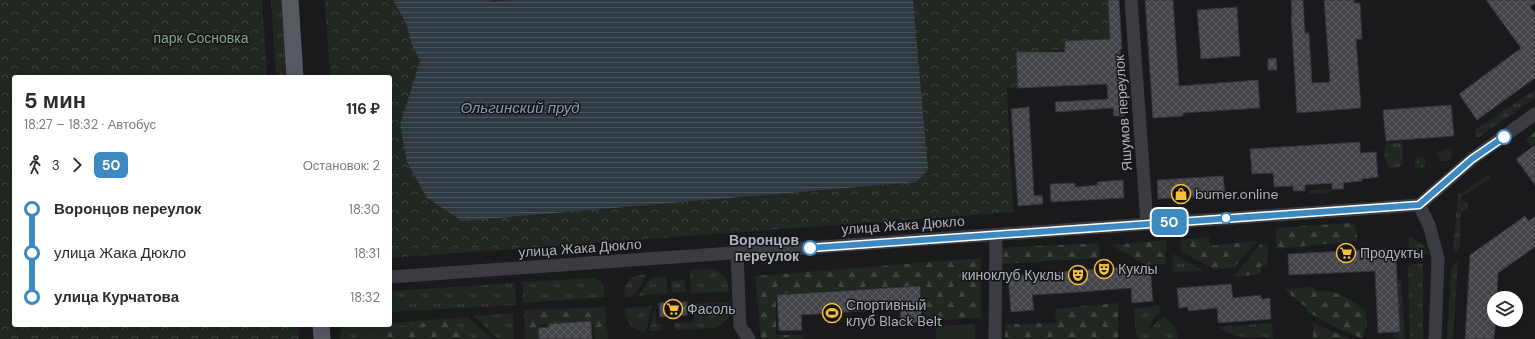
<!DOCTYPE html>
<html lang="ru">
<head>
<meta charset="utf-8">
<style>
	:root { --surface:#fff; --page:#f7f7f7; --text:#2b2b33; --muted:#7c7c81 }
	body { margin:0; font-family:"DM Sans",sans-serif; background:var(--page); color:var(--text); height:100vh; display:flex; flex-direction:column; font-size:15px; white-space:nowrap }
	* { box-sizing:border-box; margin:0 }
	p { font-size:13px; color:var(--muted) }
	.icon { flex:none; width:22px; height:22px; fill:none; stroke:currentColor; stroke-width:2; stroke-linecap:round; stroke-linejoin:round }
	.map { position:relative; flex:1; overflow:hidden }
	.sheet { position:absolute; left:12px; top:75px; width:380px; height:252px; display:flex; flex-direction:column; background:var(--surface); border-radius:4px; box-shadow:0 4px 16px #0002 }
	.sheet>* { flex:none }
	.badge { padding:0 8px; border-radius:6px; font-size:14px; line-height:26px }
	.buttons { position:absolute; left:1487px; top:291px; display:grid; gap:8px }
	.buttons a { display:grid; place-items:center; width:36px; height:36px; border-radius:50%; background:var(--surface); box-shadow:0 4px 16px #0002; font-size:20px }
	.map>.badge { position:absolute; translate:-50% -50%; box-shadow:0 0 0 2px #fff }
	.legs { display:flex; align-items:center; gap:6px; height:44px; padding:0 12px; font-size:13px }
	.legs p { margin-inline-start:auto }
	.overview { display:flex; align-items:center; justify-content:space-between; height:68px; padding:0 12px }
	h1 { font-size:22px; font-weight:700; line-height:30px }
	ul { padding:0 12px; list-style:none }
	li { display:flex; align-items:center; gap:14px; height:44px; font-size:15px }
	li i { display:grid; place-items:center; width:6px; height:100%; margin:0 5px; background:currentColor }
	li i::after { content:''; width:10px; height:10px; margin:-5px; border:3px solid; border-radius:50%; background:var(--surface) }
	li p { margin-inline-start:auto }
	li:first-child i { background:linear-gradient(#0000 50%,currentColor 0) }
	li:last-child i { background:linear-gradient(currentColor 50%,#0000 0) }
	.map>svg:first-child { display:block }
	.grass { fill:url(#grass-tufts) }
	.forest { fill:url(#forest-firs) }
	.park { fill:url(#park-crowns) }
	.garden { fill:url(#garden-dots) }
	.pitch { fill:#202821 }
	.water { fill:url(#water-rules) }
	.building { fill:url(#building-cross-hatch); stroke:#343439 }
	.lines { fill:none; stroke-linecap:round; stroke-linejoin:round }
	.minor { stroke:#3b3c42; stroke-width:13 }
	.major { stroke:#575961; stroke-width:17 }
	.line-1-casing { stroke:#fff; stroke-width:9 }
	.line-1 { stroke:#3d8ac2; stroke-width:6 }
	.stop-1-dot { fill:#fff; stroke:#3d8ac2; stroke-width:2 }
	.labels { text-anchor:middle; dominant-baseline:central; stroke-width:3; stroke-linejoin:round; paint-order:stroke }
	.park-label { font-size:14px; fill:#83a787; stroke:#151518 }
	.street-label { font-size:14px; fill:#acb1bc; stroke:#151518 }
	.poi-label { font-size:14px; fill:#acb1bc; stroke:#151518; text-anchor:start }
	.stop-label { font-size:14px; font-weight:bold; fill:#acb1bc; stroke:#151518; text-anchor:end }
	.water-label { font-size:15px; font-style:italic; fill:#839db7; stroke:#151518 }
</style>
</head>
<body>
<div class="map">
<svg width="1535" height="339" viewBox="0 0 1535 339">
	<defs>
		<pattern id="grass-tufts" width="24" height="20" patternUnits="userSpaceOnUse"><rect width="24" height="20" fill="#202821"/><path d="M3 7l-1-3M5 7V3M7 7l1-3M15 17l-1-3M17 17v-4M19 17l1-3" fill="none" stroke="#3e453f"/></pattern>
		<pattern id="forest-firs" width="22" height="20" patternUnits="userSpaceOnUse"><rect width="22" height="20" fill="#202821"/><path d="M5 1l3.5 6h-7zM16 11l3.5 6h-7z" fill="#3e453f"/></pattern>
		<pattern id="park-crowns" width="20" height="18" patternUnits="userSpaceOnUse"><rect width="20" height="18" fill="#202821"/><path d="M2 6a3 3 0 1 1 6 0M12 15a3 3 0 1 1 6 0" fill="none" stroke="#3e453f"/></pattern>
		<pattern id="garden-dots" width="8" height="8" patternUnits="userSpaceOnUse"><rect width="8" height="8" fill="#202821"/><path d="M2 2h.1M6 6h.1" fill="none" stroke="#3e453f" stroke-width="1.8" stroke-linecap="round"/></pattern>
		<pattern id="water-rules" width="6" height="5" patternUnits="userSpaceOnUse"><rect width="6" height="5" fill="#2f3941"/><path d="M0 2.5h6" fill="none" stroke="#4a535a"/></pattern>
		<pattern id="building-cross-hatch" width="8" height="8" patternUnits="userSpaceOnUse"><rect width="8" height="8" fill="#44454a"/><path d="M0 0l8 8M0 8l8-8" fill="none" stroke="#5c5d62"/></pattern>
	</defs>
	<rect width="100%" height="100%" fill="#1a1a1d"/>
	<g class="grass">
		<path d="M271,0H286L292,77H276Z"/>
		<path d="M1535,90V98L1479,137H1475V130Z"/>
		<path d="M1402,142L1403,164L1401,167L1389,168C1385,163 1382,150 1387,143Z"/>
		<path d="M1451,148L1452,157L1447,161H1440L1437,152Z"/>
		<path d="M1489,174L1491,178L1461,197L1462,201L1468,203L1467,210L1461,212L1460,244L1457,252L1453,251L1458,194L1462,193Z"/>
		<path d="M1330,189V193L1309,194V190Z"/>
		<path d="M1409,236L1422,244L1430,254H1409Z"/>
		<path d="M1173,254L1202,270V271L1173,272Z"/>
		<path d="M1458,260L1453,339H1447L1451,270Z"/>
		<path d="M1412,264H1423V339H1410L1408,266Z"/>
		<path d="M715,269C724,275 728,281 729,292L691,293L690,270Z"/>
		<path d="M647,274L634,296L624,297C625,279 630,276 647,274Z"/>
		<path d="M666,277L668,293L638,296L651,278Z"/>
		<path d="M595,278C604,283 604,288 605,297L523,303L522,282Z"/>
		<path d="M684,280L686,292L672,293L671,281Z"/>
		<path d="M1398,280H1401L1405,339H1399L1393,336L1394,334L1400,333Z"/>
		<path d="M515,283L516,305L390,312V291Z"/>
		<path d="M730,302L729,317L722,324L715,328L675,330L674,323L694,322L693,304Z"/>
		<path d="M652,306L646,332C631,330 626,322 625,308Z"/>
		<path d="M655,306L656,324H661L660,331H649Z"/>
		<path d="M1159,306L1160,313L1156,315L1149,327L1151,329L1156,322L1164,317C1172,322 1177,329 1178,339H1140L1136,335L1134,308Z"/>
		<path d="M513,313L514,339H498L474,316Z"/>
		<path d="M468,317L492,339H340L341,329L344,327L390,325V323Z"/>
		<path d="M1272,323L1273,339H1266V337C1247,338 1233,339 1219,327Z"/>
	</g>
	<g class="forest">
		<path d="M1535,132V143L1531,146L1526,139Z"/>
		<path d="M1349,223L1355,225L1358,241L1276,249V228Z"/>
		<path d="M1209,237L1210,246L1257,241L1234,267L1215,270L1181,251V240Z"/>
		<path d="M1166,240V264L1146,265L1111,245Z"/>
		<path d="M1099,243L1100,258L1000,264V248Z"/>
		<path d="M1261,244H1268L1267,265L1261,266V274L1233,277Z"/>
		<path d="M981,258V318L924,321L921,285L776,294V335H803V339H761L755,276Z"/>
		<path d="M1313,287L1315,291C1336,289 1350,298 1366,312L1367,326L1364,330L1363,339L1335,327L1308,312L1306,307L1297,301L1285,289Z"/>
		<path d="M1118,303V339H1005V324L1055,323L1056,309Z"/>
		<path d="M605,307L608,339H595L592,321L538,325V339H525L524,310Z"/>
		<path d="M450,321L465,337L463,339H375L374,332L378,326C391,330 403,326 416,324C427,322 439,322 450,321Z"/>
		<path d="M1313,323L1350,339H1313Z"/>
	</g>
	<g class="park">
		<path d="M0,0H262L267,77H14V325H298L299,339H0Z"/>
		<path d="M325,0H1108L1110,39L1065,41V50L1016,52L1018,88H1007L1013,212L390,258V77H330Z"/>
	</g>
	<circle class="garden" cx="1420" cy="163" r="5.5"/>
	<path class="pitch" d="M975,324V339H936V326Z"/>
	<path class="water" d="M393,0H492V2L510,0H913L928,170L916,182L462,221L427,198L407,162L400,125L420,61L412,45L406,23Z"/>
	<g class="building">
		<path d="M1108,0H1119L1122,49H1120L1122,98L1124,116H1114L1113,108L1056,112L1055,102L1108,99L1107,84L1018,88L1016,52H1065V41L1110,39Z"/>
		<path d="M1145,0H1173L1179,86L1258,80L1260,108L1183,113V116L1153,118Z"/>
		<path d="M1291,0H1303L1305,33H1309L1312,83L1330,82L1324,0H1354V3H1360L1362,39H1356L1361,108L1297,113L1291,16L1292,15Z"/>
		<path d="M1486,0H1535V3L1530,6L1535,13V78L1477,120L1459,94L1521,48Z"/>
		<path d="M1237,7L1240,56L1201,59L1197,10Z"/>
		<path d="M1276,58L1277,70H1268V59Z"/>
		<path d="M1451,105L1454,136L1386,141L1383,110Z"/>
		<path d="M1029,107L1034,196L1042,195L1043,204L1018,206L1011,109Z"/>
		<path d="M1360,142V153L1376,152L1378,177L1362,179V181L1343,183L1344,189H1332V183L1305,185V191H1293V186L1274,187L1273,173L1252,174L1250,149Z"/>
		<path d="M1535,145V185L1516,159Z"/>
		<path d="M1223,176L1225,195L1158,199L1157,180Z"/>
		<path d="M1123,180L1124,198L1051,202L1050,184L1075,183V187L1098,185L1097,182Z"/>
		<path d="M1525,216L1529,221L1535,216V247L1498,273L1497,298H1494V320H1496L1494,339H1465L1470,255Z"/>
		<path d="M1385,249L1396,259L1400,332L1378,333L1375,271L1289,275L1288,254Z"/>
		<path d="M1150,265L1153,301L1132,303L1131,288L1080,292L1032,295L1034,310L1011,312L1008,276Z"/>
		<path d="M1231,284L1233,298L1261,295V299L1270,298L1271,319L1218,323L1217,308L1188,311V307L1179,308L1177,288Z"/>
		<path d="M920,286L922,322L901,324L900,308L863,311L801,315L802,330L779,331L777,295Z"/>
		<path d="M687,302V315L660,317L659,303Z"/>
		<path d="M591,321L592,339H539L538,328L549,327V324Z"/>
	</g>
	<g class="lines">
		<g class="minor">
			<path d="M1131,0L1147,224"/>
			<path d="M1419,205L1472,159L1535,114"/>
			<path d="M1419,205L1429,225L1438,258L1435,339"/>
			<path d="M737,253L740,326L749,339"/>
			<path d="M390,277L1419,205"/>
			<path d="M995,339L996,235"/>
		</g>
		<g class="major">
			<path d="M290,0L295,77"/>
			<path d="M321,325L322,339"/>
		</g>
	</g>
	<g class="lines">
		<g class="line-1-casing">
			<path id="line-1" d="M810,248L1419,205L1472,159L1504,137"/>
		</g>
		<use href="#line-1" class="line-1"/>
	</g>
	<defs>
		<g id="shop-ring" transform="scale(1)"><circle r="9.5" fill="#151518" stroke="#f6be39" stroke-width="1.5"/><path d="M-5-2.5h2.3a2.7 3.5 0 0 1 5.4 0H5L5.5 6h-11ZM-1.5-2.5h3a1.5 2.3 0 0 0-3 0Z" fill="#f6be39"/></g>
		<g id="supermarket-ring" transform="scale(1)"><circle r="9.5" fill="#151518" stroke="#f6be39" stroke-width="1.5"/><path d="M-6-5.5h2.5l.6 2H6L4.5 2H-2.5L-4.4-4H-6ZM-1.5 3.2a1.3 1.3 0 1 0 .1 0ZM3 3.2a1.3 1.3 0 1 0 .1 0Z" fill="#f6be39"/></g>
		<g id="theatre-ring" transform="scale(1)"><circle r="9.5" fill="#151518" stroke="#f6be39" stroke-width="1.5"/><path d="M-5-5.5Q0-4 5-5.5V0Q5 5 0 6Q-5 5-5 0ZM-3.3-2.5H-1v1.5H-3.3ZM1-2.5H3.3v1.5H1ZM-2.8 1Q0 5.5 2.8 1Z" fill="#f6be39"/></g>
		<g id="stadium-ring" transform="scale(1)"><circle r="9.5" fill="#151518" stroke="#f6be39" stroke-width="1.5"/><path d="M0-5a6.5 5 0 1 0 0 10a6.5 5 0 1 0 0-10ZM-3.5-1.8h7v3.6h-7Z" fill="#f6be39"/></g>
	</defs>
	<g fill-rule="evenodd">
		<use href="#shop-ring" x="1181" y="194"/>
		<use href="#supermarket-ring" x="1346" y="253"/>
		<use href="#theatre-ring" x="1104" y="269"/>
		<use href="#theatre-ring" x="1078" y="275"/>
		<use href="#supermarket-ring" x="673" y="309"/>
		<use href="#stadium-ring" x="832" y="313"/>
	</g>
	<g class="stop-1-dot">
		<circle cx="1504" cy="137" r="7"/>
		<circle cx="1226" cy="218" r="5"/>
		<circle cx="810" cy="248" r="7"/>
	</g>
	<g class="labels">
		<g class="park-label">
			<text x="201" y="38">парк Сосновка</text>
		</g>
		<g class="street-label">
			<text transform="translate(1123 113) rotate(-94)">Яшумов переулок</text>
			<text transform="translate(903 225) rotate(-4)">улица Жака Дюкло</text>
			<text transform="translate(580 248) rotate(-4)">улица Жака Дюкло</text>
		</g>
		<g class="poi-label">
			<text x="1195" y="194">bumer.online</text>
			<text x="1360" y="253">Продукты</text>
			<text x="1118" y="269">Куклы</text>
			<text x="1064" y="275" text-anchor="end">киноклуб Куклы</text>
			<text x="846" y="305">Спортивный<tspan x="846" dy="16">клуб Black Belt</tspan></text>
			<text x="687" y="309">Фасоль</text>
		</g>
		<g class="stop-label">
			<text x="799" y="240">Воронцов<tspan x="799" dy="16">переулок</tspan></text>
		</g>
		<g class="water-label">
			<text x="520" y="108">Ольгинский пруд</text>
		</g>
	</g>
</svg>
<div class="buttons">
<a><svg class="icon" aria-label="layers" viewBox="0 0 24 24"><path d="M12 4l9 5-9 5-9-5zM3 14l9 5 9-5"/></svg></a>
</div>
<b class="badge" style="left:1169px;top:222px;background:#3d8ac2;color:#fff">50</b>
<section class="sheet">
<div class="overview"><div><h1>5 мин</h1><p>18:27 – 18:32 · Автобус</p></div><b>116 ₽</b></div>
<div class="legs"><svg class="icon" aria-label="walk" viewBox="0 0 24 24"><circle cx="13" cy="4" r="2"/><path d="M13 8l-2 6 4 7M11 14l-3 7M7 12l3-4h3l4 4"/></svg>3<svg class="icon" aria-label="forward" viewBox="0 0 24 24"><path d="M9 5l7 7-7 7"/></svg><b class="badge" style="background:#3d8ac2;color:#fff">50</b><p>Остановок: 2</p></div>
<ul>
<li><i style="color:#3d8ac2"></i><b>Воронцов переулок</b><p>18:30</p></li>
<li><i style="color:#3d8ac2"></i><span>улица Жака Дюкло</span><p>18:31</p></li>
<li><i style="color:#3d8ac2"></i><b>улица Курчатова</b><p>18:32</p></li>
</ul>
</section>
</div>
</body>
</html>
